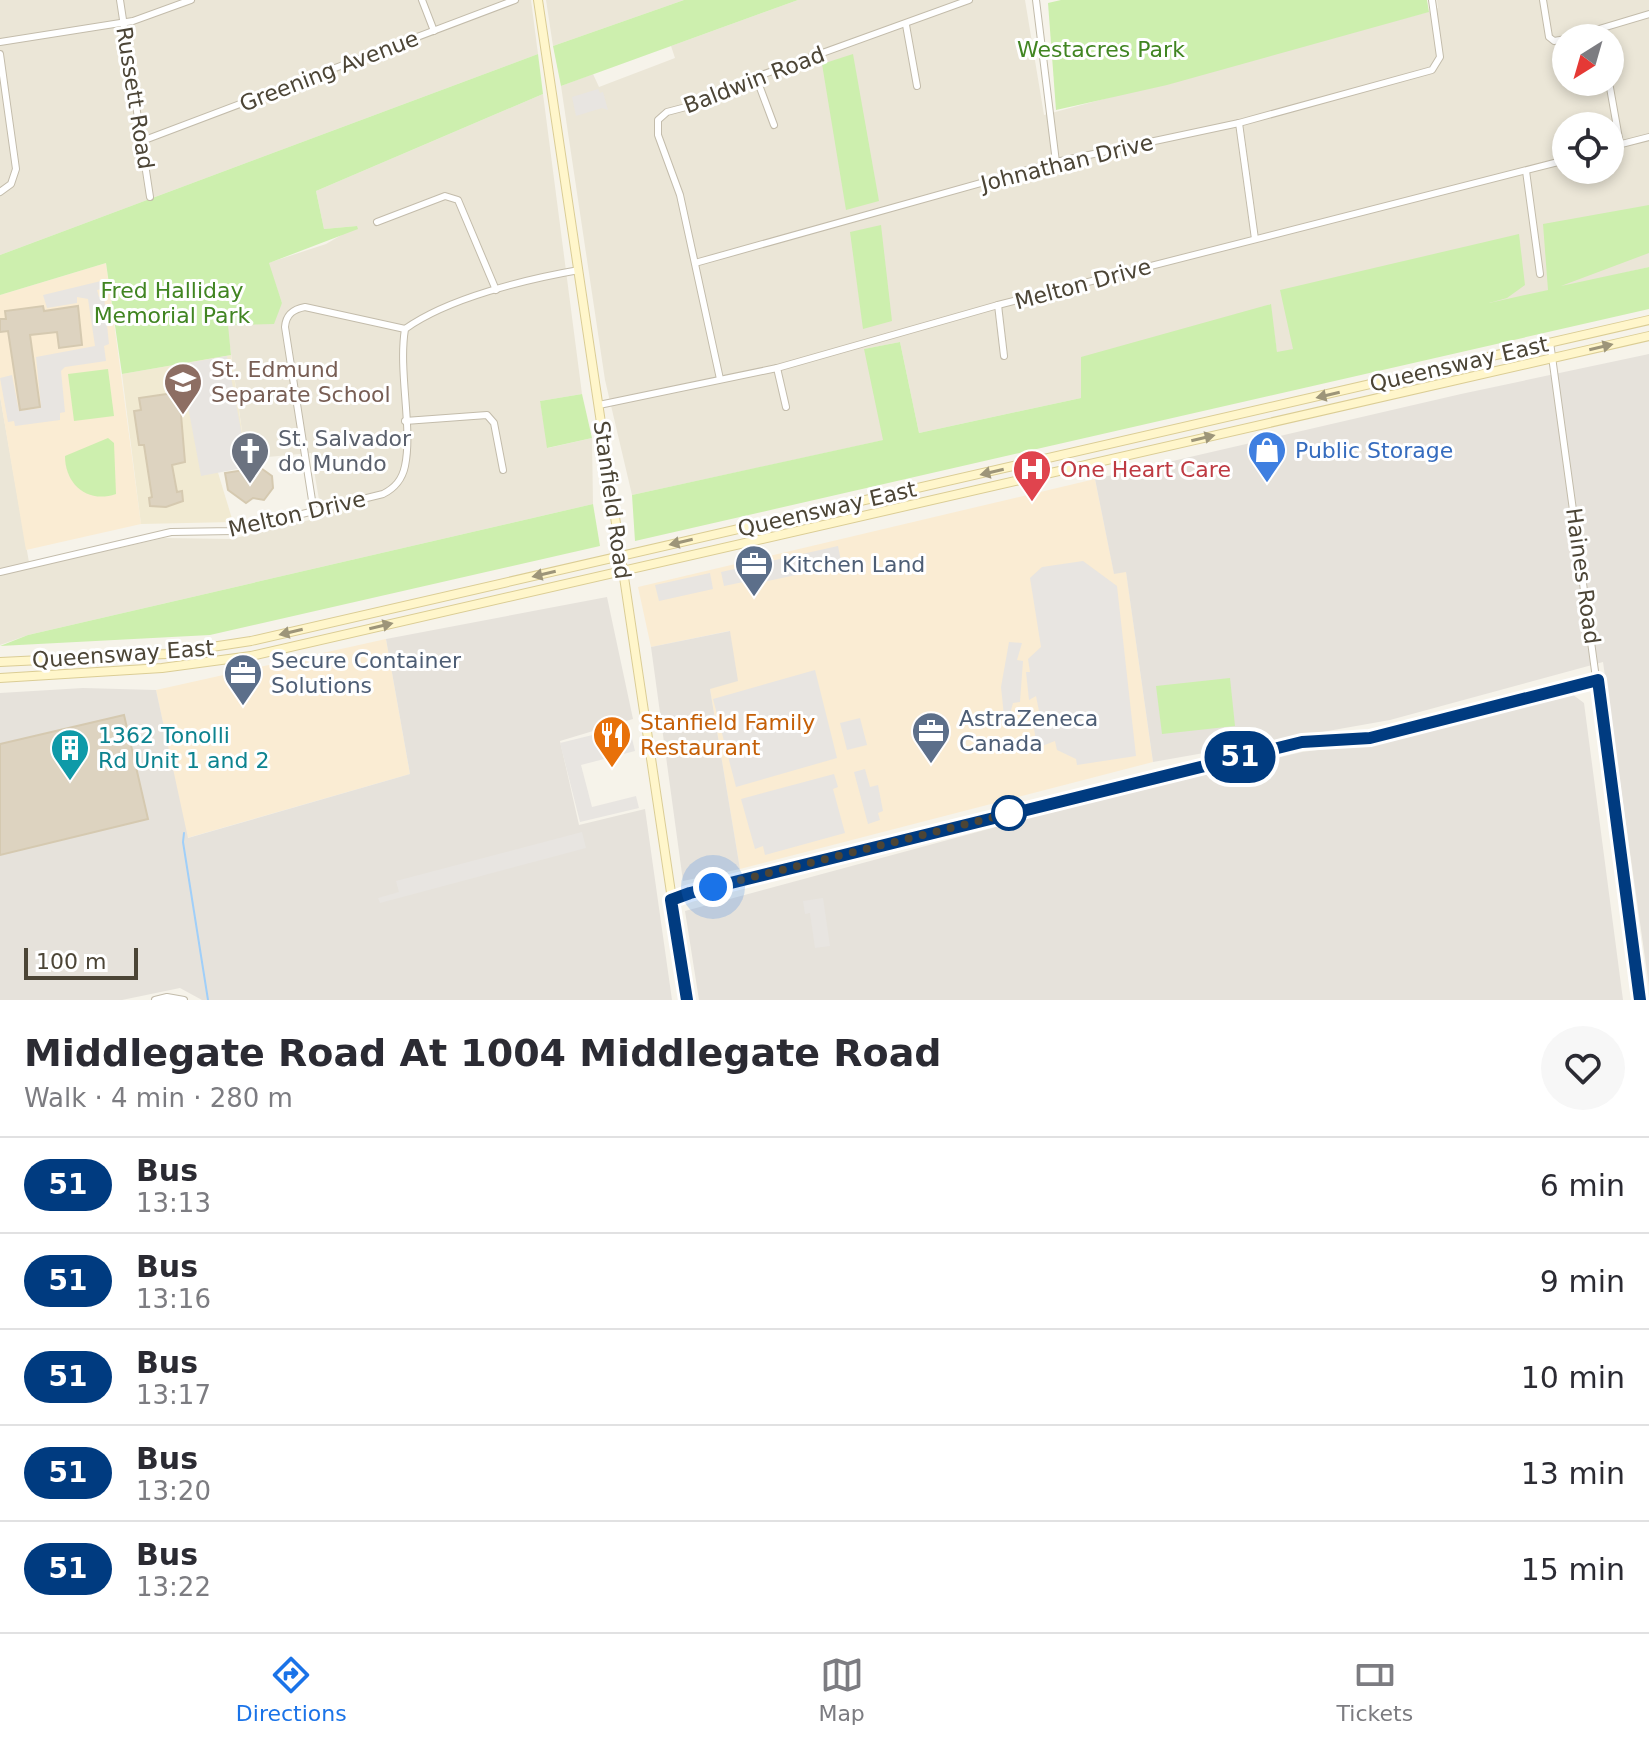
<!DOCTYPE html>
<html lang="en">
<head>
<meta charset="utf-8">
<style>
	:root { --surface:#fff; --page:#f7f7f7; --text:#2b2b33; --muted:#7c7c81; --line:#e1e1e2; --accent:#1a73e8 }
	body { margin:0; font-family:"DejaVu Sans",sans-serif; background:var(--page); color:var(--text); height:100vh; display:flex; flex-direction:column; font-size:30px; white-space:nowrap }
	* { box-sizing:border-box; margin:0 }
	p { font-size:26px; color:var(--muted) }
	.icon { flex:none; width:44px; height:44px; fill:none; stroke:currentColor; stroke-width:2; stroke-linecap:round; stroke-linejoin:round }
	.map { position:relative; height:1000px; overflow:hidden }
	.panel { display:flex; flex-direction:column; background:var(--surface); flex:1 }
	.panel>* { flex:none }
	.badge { padding:0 16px; border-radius:26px; font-size:28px; line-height:52px }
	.needle { width:52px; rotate:217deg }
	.fabs { position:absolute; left:1552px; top:24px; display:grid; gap:16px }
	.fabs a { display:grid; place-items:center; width:72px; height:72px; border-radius:50%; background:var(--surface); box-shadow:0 4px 12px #0003; font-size:40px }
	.scale { position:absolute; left:24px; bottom:20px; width:114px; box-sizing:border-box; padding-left:8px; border:4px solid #4c4536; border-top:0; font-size:22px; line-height:28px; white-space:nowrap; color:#4c4536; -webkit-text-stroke:6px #fff; paint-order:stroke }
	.you { position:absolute; width:40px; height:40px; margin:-20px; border:6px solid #fff; border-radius:50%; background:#1a73e8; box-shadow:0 0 0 12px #1a73e833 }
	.map>.badge { position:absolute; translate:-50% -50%; box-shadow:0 0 0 4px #fff }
	.round { display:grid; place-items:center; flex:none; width:84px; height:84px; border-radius:42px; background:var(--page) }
	.head { display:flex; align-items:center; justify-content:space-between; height:136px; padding:0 24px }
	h1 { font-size:38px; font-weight:600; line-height:60px }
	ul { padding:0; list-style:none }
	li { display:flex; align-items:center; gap:24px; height:96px; padding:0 24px; border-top:2px solid var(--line) }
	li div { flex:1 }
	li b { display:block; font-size:30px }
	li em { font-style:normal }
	li .badge { min-width:88px; font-weight:700; text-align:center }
	.dock { display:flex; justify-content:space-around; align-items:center; height:112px; border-top:2px solid var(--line); background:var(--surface); font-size:22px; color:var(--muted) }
	.dock a { display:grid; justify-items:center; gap:4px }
	.dock .selected { color:var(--accent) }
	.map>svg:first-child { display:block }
	.residential { fill:#ebe6d7; fill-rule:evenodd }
	.commercial { fill:#faecd3 }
	.industrial { fill:#e6e2db }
	.education { fill:#f1ead2 }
	.green { fill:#cdefae }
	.parking { fill:#e8e5e1 }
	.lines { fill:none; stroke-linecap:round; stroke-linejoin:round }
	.stream { stroke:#a0cff9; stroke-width:2 }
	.building { fill:#ddd3c0; stroke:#d5c9b0; stroke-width:2 }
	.street-casing { stroke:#c3bcab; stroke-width:8 }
	.secondary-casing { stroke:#dbcd95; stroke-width:10 }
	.street { stroke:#fff; stroke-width:6 }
	.secondary { stroke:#fff6cb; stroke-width:8 }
	.oneway { fill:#9d9579 }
	.line-casing { stroke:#fff; stroke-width:18 }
	.line { stroke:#003b80; stroke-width:12 }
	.walk { stroke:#4c4536; stroke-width:8; stroke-dasharray:0 14.4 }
	.stop-dot { fill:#fff; stroke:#003b80; stroke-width:4 }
	.labels { text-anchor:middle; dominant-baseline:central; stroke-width:6; stroke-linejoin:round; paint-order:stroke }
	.park-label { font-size:22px; fill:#418522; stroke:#fff }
	.street-label { font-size:22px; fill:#4c4536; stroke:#fff }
	.education-label { font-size:22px; fill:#785e54; stroke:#fff; text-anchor:start }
	.worship-label { font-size:22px; fill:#5b616d; stroke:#fff; text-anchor:start }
	.shop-label { font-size:22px; fill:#366cbe; stroke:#fff; text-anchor:start }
	.health-label { font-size:22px; fill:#be3a42; stroke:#fff; text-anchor:start }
	.service-label { font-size:22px; fill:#4e5e75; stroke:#fff; text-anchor:start }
	.food-label { font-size:22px; fill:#c56008; stroke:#fff; text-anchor:start }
	.culture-label { font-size:22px; fill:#0d838f; stroke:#fff; text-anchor:start }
</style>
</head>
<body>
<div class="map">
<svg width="1649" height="1000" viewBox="0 0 1649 1000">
	<rect width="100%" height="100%" fill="#f6f3ea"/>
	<g class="residential">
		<path d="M0,0H531L538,54L0,255Z"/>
		<path d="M546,0H684L553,46Z"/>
		<path d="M798,0H1025L1044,115L1428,12L1438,8L1437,0H1649V267L1277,353L1270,304L1081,398L919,433L900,342L865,349L884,440L632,495L605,380L561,86L593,74L599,87L675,58L671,46ZM1566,38H1610V82H1566ZM1566,126H1610V170H1566Z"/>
		<path d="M543,94L582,394L540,401L548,448L592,438L593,504L28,635L0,645V396L30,568L164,538L231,539L322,517L311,453L246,459L227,325L277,310L282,303L268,263L326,244L357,226L324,229L316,191Z"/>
	</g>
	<g class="commercial">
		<path d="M106,263L141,524L26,550L0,396V295Z"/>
		<path d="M1095,479L1114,573L1126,571L1153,762L740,869L710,689L729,631L651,647L638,587Z"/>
		<path d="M386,639L410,774L187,838L156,690Z"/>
	</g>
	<g class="industrial">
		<path d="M1649,354V986L1603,662L1390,720L1153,762L1126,572L1114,574L1095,479L1461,394Z"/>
		<path d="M607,597L633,719L560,741L579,825L645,809L672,1000H202L180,988L122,1000H0V693L83,688L156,690L188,838L410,774L386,639Z"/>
		<path d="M730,631L738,681L710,689L740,869L683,881L651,647Z"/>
		<path d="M1572,694L1584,703L1623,1000H699L685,911L1107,797L1302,752L1385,741Z"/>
	</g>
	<path class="education" d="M231,355L246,459L216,466L233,522L141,524L122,374Z"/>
	<g class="green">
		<path d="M684,0H798L561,86L553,46Z"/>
		<path d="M1061,0H1427L1429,12L1167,85L1056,110L1048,3Z"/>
		<path d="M538,54L543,94L316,191L324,229L357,226L358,229L269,263L282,303L274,324L228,325L231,355L122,374L106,263L0,295V255Z"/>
		<path d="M853,54L879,201L846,210L822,64Z"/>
		<path d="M1649,205V253L1561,286L1649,267V309L635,541L632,495L883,440L864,349L900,342L919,433L1081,398V357L1271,304L1277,352L1293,349L1280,290L1519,234L1525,285L1507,298L1489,303L1548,290L1543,224Z"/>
		<path d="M881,225L892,321L863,329L850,232Z"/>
		<path d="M108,369L114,416L74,421L68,374Z"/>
		<path d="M582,394L592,438L547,448L540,401Z"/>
		<path d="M108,438L114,443L116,494C87,504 65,484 65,456Z"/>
		<path d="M593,504L600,546L210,635L0,646L28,635Z"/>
		<path d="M1230,678L1235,726L1162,734L1156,686Z"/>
	</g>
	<g class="parking">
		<path d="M598,89L600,93L603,92L608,110L602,108L576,116L572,97Z"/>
		<path d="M101,281L102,289L97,290L99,297L104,296L109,344L104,346L106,361L65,367L61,371L65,412L60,413V420L15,426L14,421L8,422L0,378L12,375L19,411L41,408L36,357L95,346L88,299L77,297V303L47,308L43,295Z"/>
		<path d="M227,356L248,467L201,476L181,369L188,368V363Z"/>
		<path d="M838,546L841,561L818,566L819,570L754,584L753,580L724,586L721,572Z"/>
		<path d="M1083,561L1117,586L1136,756L1077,765L1076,759L1057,750L1055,741L1037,748L1032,715L1040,716L1036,696L1029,700L1026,672H1030L1028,659L1041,647L1030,578L1042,567Z"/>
		<path d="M710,573L713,589L659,601L655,585Z"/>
		<path d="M1009,642L1022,643L1017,660L1023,661L1020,702L1013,703L1010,714L1004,716L1001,687Z"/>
		<path d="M815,670L837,758L736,787L713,699Z"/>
		<path d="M860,718L867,745L847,750L840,723Z"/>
		<path d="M629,726L635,751L581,765L592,807L636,796L639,808L580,822L560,743Z"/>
		<path d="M865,769L870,787L878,785L883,811L878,813L880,820L868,824L854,772Z"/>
		<path d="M834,774L838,787L833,789L845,833L765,855L763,846L755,849L741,799Z"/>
		<path d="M582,832L586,848L380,903L378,898L399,892L396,881Z"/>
		<path d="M823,898L830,946L815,948L810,913L805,914L803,901Z"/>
	</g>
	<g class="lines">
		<path class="stream" d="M184,833L183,842L208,1000"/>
	</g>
	<g class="building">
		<path d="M43,306L44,311L78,306L82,345L59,348L57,332L30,335L40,407L20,410L8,331L0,332V319H6L5,311Z"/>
		<path d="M174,393L175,404L180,403L185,462L172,465L177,492L182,491L183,501L166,507L150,506L149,498L152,497L144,445H139L134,411L141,410L139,398Z"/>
		<path d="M258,466L272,476L273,488L264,500L253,498L246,503L228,490L225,473L250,469L252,474Z"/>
		<path d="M124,715L148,819L0,855V744Z"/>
	</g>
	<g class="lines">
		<g class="street-casing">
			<g id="street">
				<path d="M120,0L150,197"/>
				<path d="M422,0L434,31"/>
				<path d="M1036,0L1056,162"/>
				<path d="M1543,0L1549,37L1554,41L1566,39"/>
				<path d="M906,25L917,86"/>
				<path d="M1569,38L1649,14"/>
				<path d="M0,42L133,21L191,0"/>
				<path d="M0,54L16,169L11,184L0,192"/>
				<path d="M756,77L774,125"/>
				<path d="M1609,82L1620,144"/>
				<path d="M1239,123L1255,239"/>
				<path d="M142,141L515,0"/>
				<path d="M1610,147L1649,137"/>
				<path d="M1526,171L1540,274"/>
				<path d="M377,222L445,196L458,200L496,290"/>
				<path d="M695,263L1056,162L1239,123L1432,70L1440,57L1432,0"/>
				<path d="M998,305L1004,356"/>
				<path d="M1550,342L1640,1000"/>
				<path d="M777,368L786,407"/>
				<path d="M720,379L680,195L658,135V120L667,112L705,102L756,77L969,0"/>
				<path d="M599,405L777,368L998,305L1566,160"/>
				<path d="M405,421L487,415L494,423L503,470"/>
				<path d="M314,513L285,327C286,314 294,309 305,307L405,329"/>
				<path d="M0,572L171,532L233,531L383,494C395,488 402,480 405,466C413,428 398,372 405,329C448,298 527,279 579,270"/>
				<path d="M671,900L1302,742L1370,738L1598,680"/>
				<path d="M155,1000L167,997L184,1000"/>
			</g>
		</g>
		<g class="secondary-casing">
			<g id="secondary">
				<path d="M538,0L687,1000"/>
				<path d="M0,662L166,654L251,641L1649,320"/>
				<path d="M0,678L162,668L251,656L1649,336"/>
			</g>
		</g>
		<use href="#street" class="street"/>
		<use href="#secondary" class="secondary"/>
	</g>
	<defs><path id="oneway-solid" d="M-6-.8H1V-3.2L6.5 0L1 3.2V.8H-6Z" transform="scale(2)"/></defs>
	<g class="oneway">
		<use href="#oneway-solid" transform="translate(1601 347) rotate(-13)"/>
		<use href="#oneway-solid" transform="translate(1328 395) rotate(167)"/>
		<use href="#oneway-solid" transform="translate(1203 438) rotate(-13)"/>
		<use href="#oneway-solid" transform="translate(992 472) rotate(167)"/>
		<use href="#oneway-solid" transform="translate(681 542) rotate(167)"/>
		<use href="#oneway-solid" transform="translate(544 574) rotate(167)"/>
		<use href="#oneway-solid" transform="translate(381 626) rotate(-13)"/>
		<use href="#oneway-solid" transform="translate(291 632) rotate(167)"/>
	</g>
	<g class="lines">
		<g class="line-casing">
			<path id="line" d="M687,1000L671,900L690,893L1302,742L1370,738L1598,680L1640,1000"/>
		</g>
		<use href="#line" class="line"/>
		<path class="walk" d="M713,887L1019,811L1009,813"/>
	</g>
	<defs>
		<g id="school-pin" transform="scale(2)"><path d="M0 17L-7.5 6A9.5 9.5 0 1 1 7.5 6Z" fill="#8d6e63" stroke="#fff"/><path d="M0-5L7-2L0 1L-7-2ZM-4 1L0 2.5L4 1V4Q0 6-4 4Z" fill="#fff"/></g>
		<g id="shop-pin" transform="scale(2)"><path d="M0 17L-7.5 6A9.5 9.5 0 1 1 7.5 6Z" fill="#3f7fe0" stroke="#fff"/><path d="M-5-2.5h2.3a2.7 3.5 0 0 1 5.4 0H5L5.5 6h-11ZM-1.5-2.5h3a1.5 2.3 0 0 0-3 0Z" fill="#fff"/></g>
		<g id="church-pin" transform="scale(2)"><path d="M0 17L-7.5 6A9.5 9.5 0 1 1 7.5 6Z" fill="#6b7280" stroke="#fff"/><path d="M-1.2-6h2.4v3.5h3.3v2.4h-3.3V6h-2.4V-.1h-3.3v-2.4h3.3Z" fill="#fff"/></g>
		<g id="hospital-pin" transform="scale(2)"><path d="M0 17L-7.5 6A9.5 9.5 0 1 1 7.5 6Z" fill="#e0444e" stroke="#fff"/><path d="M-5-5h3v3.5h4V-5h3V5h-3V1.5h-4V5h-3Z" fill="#fff"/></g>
		<g id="office-pin" transform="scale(2)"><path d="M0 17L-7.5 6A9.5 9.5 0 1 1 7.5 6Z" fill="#5c6f8a" stroke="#fff"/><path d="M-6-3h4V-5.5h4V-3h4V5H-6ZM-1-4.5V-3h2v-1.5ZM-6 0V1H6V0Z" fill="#fff"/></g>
		<g id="restaurant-pin" transform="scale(2)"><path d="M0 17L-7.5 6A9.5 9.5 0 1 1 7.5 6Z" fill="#e8710a" stroke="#fff"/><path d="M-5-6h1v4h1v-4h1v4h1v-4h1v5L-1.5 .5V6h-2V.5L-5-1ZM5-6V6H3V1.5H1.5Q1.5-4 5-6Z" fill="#fff"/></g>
		<g id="building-pin" transform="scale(2)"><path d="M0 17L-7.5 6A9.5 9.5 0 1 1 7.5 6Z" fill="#0f9aa8" stroke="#fff"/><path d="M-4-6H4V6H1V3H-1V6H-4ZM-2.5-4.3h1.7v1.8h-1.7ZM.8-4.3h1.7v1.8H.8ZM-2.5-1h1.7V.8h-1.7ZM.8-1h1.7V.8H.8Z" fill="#fff"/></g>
	</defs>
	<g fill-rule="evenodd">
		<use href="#school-pin" x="183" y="382"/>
		<use href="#shop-pin" x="1267" y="450"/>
		<use href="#church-pin" x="250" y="451"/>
		<use href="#hospital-pin" x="1032" y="469"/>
		<use href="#office-pin" x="754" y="564"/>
		<use href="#office-pin" x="243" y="673"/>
		<use href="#office-pin" x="931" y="731"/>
		<use href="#restaurant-pin" x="612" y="735"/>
		<use href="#building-pin" x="70" y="748"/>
	</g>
	<circle class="stop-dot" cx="1009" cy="813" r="16"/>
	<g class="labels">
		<g class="park-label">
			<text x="1101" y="49">Westacres Park</text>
			<text x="172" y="290">Fred Halliday<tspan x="172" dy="25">Memorial Park</tspan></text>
		</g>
		<g class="street-label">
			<text transform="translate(329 71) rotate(-21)">Greening Avenue</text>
			<text transform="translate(754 80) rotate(-21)">Baldwin Road</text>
			<text transform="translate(135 98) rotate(81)">Russett Road</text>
			<text transform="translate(1067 163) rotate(-14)">Johnathan Drive</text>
			<text transform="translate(1083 284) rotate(-15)">Melton Drive</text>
			<text transform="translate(1459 364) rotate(-13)">Queensway East</text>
			<text transform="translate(612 500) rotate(82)">Stanfield Road</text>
			<text transform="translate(827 509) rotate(-13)">Queensway East</text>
			<text transform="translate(297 514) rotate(-13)">Melton Drive</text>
			<text transform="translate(1583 576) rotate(82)">Haines Road</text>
			<text transform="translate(123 654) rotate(-4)">Queensway East</text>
		</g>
		<g class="education-label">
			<text x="211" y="369">St. Edmund<tspan x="211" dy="25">Separate School</tspan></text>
		</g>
		<g class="worship-label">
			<text x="278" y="438">St. Salvador<tspan x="278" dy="25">do Mundo</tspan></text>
		</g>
		<g class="shop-label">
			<text x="1295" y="450">Public Storage</text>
		</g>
		<g class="health-label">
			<text x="1060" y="469">One Heart Care</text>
		</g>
		<g class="service-label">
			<text x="782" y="564">Kitchen Land</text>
			<text x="271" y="660">Secure Container<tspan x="271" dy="25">Solutions</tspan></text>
			<text x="959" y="718">AstraZeneca<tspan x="959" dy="25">Canada</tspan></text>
		</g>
		<g class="food-label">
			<text x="640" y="722">Stanfield Family<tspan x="640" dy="25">Restaurant</tspan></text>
		</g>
		<g class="culture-label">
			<text x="98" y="735">1362 Tonolli<tspan x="98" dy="25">Rd Unit 1 and 2</tspan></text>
		</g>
	</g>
</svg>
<div class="fabs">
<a><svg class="needle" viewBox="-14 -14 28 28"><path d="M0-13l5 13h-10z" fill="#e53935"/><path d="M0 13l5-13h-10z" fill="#7c7c81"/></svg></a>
<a><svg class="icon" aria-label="locate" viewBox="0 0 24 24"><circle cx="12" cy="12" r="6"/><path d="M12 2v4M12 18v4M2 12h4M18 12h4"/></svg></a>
</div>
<div class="scale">100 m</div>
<div class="you" style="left:713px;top:887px"></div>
<b class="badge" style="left:1240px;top:757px;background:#003b80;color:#fff">51</b>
</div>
<section class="panel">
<div class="head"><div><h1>Middlegate Road At 1004 Middlegate Road</h1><p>Walk · 4 min · 280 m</p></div><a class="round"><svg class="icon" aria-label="heart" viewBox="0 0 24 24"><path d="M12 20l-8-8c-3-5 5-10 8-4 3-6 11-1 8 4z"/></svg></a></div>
<ul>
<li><span class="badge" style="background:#003b80;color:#fff">51</span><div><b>Bus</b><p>13:13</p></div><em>6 min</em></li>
<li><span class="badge" style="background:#003b80;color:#fff">51</span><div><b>Bus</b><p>13:16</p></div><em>9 min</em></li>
<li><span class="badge" style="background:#003b80;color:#fff">51</span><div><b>Bus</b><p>13:17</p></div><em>10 min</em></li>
<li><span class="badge" style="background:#003b80;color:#fff">51</span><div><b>Bus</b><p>13:20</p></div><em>13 min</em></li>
<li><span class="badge" style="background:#003b80;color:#fff">51</span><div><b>Bus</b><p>13:22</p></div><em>15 min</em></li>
</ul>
</section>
<nav class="dock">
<a class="selected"><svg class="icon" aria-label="directions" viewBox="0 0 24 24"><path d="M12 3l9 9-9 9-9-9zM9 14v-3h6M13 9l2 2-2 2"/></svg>Directions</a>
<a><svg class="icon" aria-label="map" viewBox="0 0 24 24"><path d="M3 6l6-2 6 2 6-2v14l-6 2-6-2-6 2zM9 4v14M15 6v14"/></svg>Map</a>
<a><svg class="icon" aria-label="tickets" viewBox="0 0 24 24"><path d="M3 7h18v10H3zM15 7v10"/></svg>Tickets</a>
</nav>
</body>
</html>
